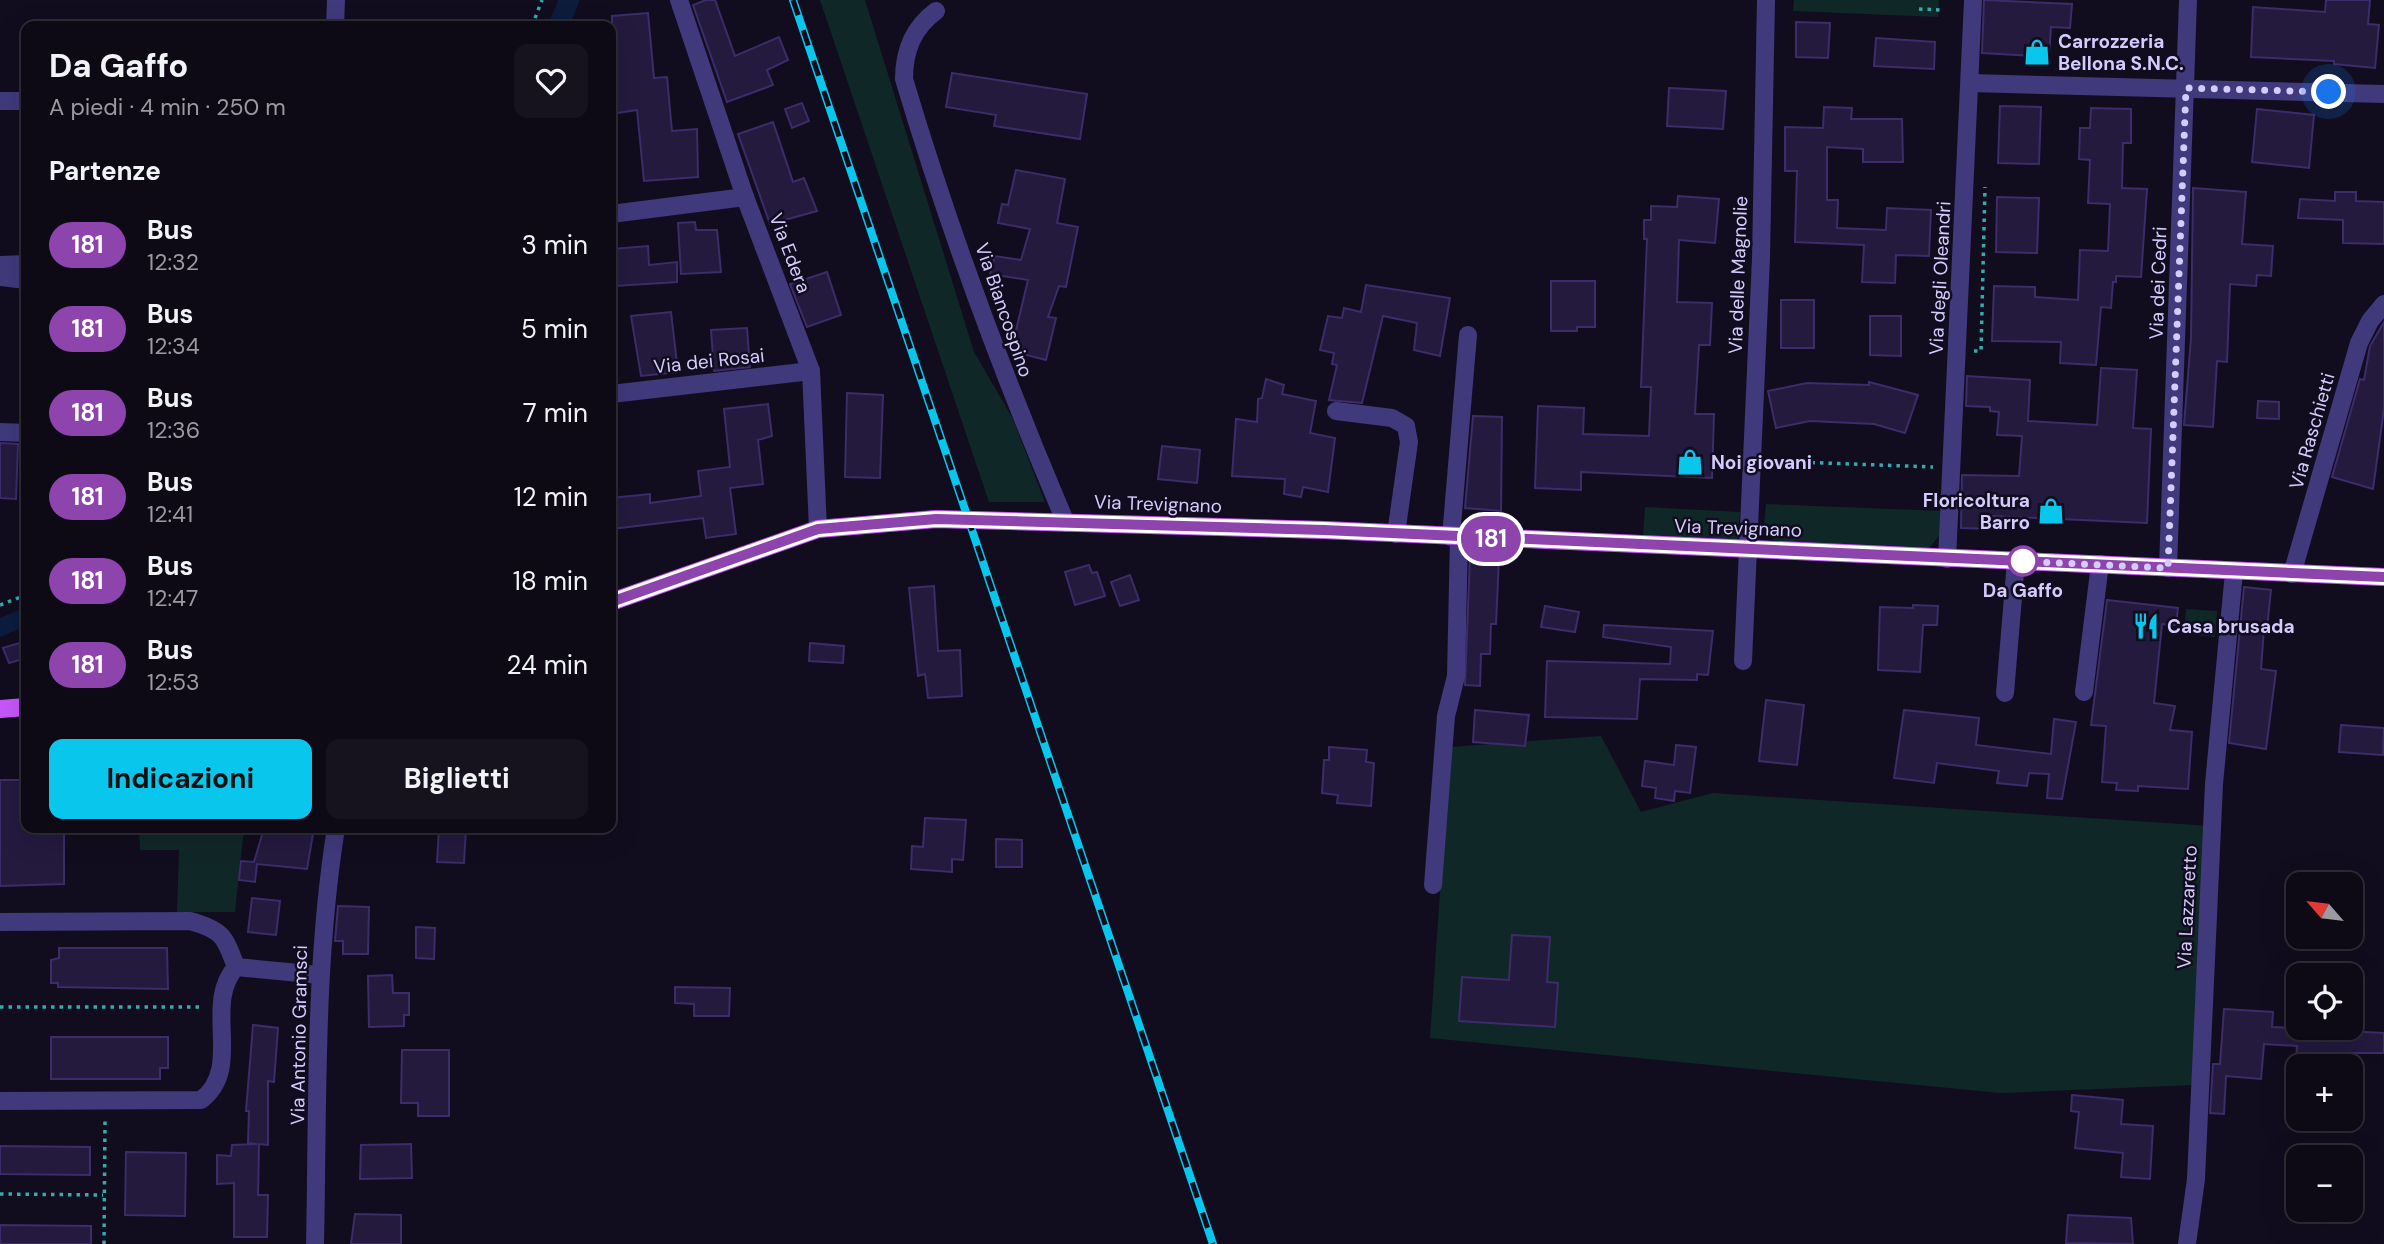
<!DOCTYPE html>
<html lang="it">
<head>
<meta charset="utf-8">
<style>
	:root { --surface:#0d0a16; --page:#16131f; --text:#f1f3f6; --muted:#9a9aa1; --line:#2d2b35; --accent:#09c7ec }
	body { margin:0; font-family:"DM Sans",sans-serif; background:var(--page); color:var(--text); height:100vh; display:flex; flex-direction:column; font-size:26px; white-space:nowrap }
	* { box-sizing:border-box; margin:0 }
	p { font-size:23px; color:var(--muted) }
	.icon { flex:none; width:38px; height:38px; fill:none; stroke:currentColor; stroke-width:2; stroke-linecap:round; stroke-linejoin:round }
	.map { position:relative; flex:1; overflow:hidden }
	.drawer { position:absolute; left:21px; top:21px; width:595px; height:812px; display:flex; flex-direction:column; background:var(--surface); border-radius:14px; box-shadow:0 7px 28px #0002,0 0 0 2px var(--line) }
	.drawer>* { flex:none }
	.badge { padding:0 14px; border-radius:23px; font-size:24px; line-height:46px }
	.needle { width:46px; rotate:298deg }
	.fabs { position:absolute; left:2286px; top:872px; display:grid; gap:14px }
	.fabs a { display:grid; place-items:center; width:77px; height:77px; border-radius:14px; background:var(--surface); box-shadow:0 7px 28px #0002,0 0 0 2px var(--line); font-size:35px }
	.you { position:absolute; width:35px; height:35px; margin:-18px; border:5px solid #fff; border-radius:50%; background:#1a73e8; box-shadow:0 0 0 10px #1a73e833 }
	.map>.badge { position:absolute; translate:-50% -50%; box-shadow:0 0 0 4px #fff }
	h2 { padding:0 28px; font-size:26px; line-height:63px }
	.round { display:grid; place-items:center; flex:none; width:74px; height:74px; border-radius:14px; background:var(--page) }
	.head { display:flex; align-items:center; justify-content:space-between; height:119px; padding:0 28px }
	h1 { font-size:33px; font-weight:700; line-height:52px }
	.action { display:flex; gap:14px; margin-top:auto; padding:14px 28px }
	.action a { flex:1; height:80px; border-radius:14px; background:var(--accent); color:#111; font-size:28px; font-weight:700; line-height:80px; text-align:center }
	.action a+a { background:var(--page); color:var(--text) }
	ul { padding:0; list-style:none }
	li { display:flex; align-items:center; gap:21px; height:84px; padding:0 28px }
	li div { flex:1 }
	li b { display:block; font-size:26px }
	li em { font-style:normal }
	li .badge { min-width:77px; font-weight:700; text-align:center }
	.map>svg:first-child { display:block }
	.green { fill:#102728 }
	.water { fill:#0c1c3d }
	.building { fill:#231a3e; stroke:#3c2c69; stroke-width:2 }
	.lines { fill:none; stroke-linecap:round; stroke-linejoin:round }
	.path { stroke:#32abab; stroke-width:3.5; stroke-dasharray:3.5 5; stroke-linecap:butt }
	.minor { stroke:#40397b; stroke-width:18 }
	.major { stroke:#c657f9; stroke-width:18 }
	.rail-casing { stroke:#09c7ec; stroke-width:8 }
	.rail { stroke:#110d1e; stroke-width:5; stroke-dasharray:16; stroke-linecap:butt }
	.line-casing { stroke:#fff; stroke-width:16 }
	.line { stroke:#8e44ad; stroke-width:10 }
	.walk { stroke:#d4ccfd; stroke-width:7; stroke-dasharray:0 12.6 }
	.stop-dot { fill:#fff; stroke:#8e44ad; stroke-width:3.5 }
	.labels { text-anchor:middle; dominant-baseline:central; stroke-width:5; stroke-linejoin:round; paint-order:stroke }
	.poi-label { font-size:19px; font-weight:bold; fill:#d4ccfd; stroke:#110d1e; text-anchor:start }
	.street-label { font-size:19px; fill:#d4ccfd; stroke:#110d1e }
	.stop-label { font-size:19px; font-weight:bold; fill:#d4ccfd; stroke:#110d1e }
</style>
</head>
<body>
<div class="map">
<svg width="2384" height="1244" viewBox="0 0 2384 1244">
	<rect width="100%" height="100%" fill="#110d1e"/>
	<g class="green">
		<path d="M820,0H865L974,352L1012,417L1045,502H989Z"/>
		<path d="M1794,0H1939L1938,17L1793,11Z"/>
		<path d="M1766,504L1942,511L1940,535L1928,549L1775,542L1764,527Z"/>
		<path d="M1645,507L1740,512L1737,542L1643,536Z"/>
		<path d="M2186,609L2217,611L2215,637L2184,634Z"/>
		<path d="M1601,736L1641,812L1713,793L2211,826L2193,1085L2001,1093L1430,1038L1450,747Z"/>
		<path d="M139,828H244L235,912H177L179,850H140Z"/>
	</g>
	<g class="water">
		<path d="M558,0H580L569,26H548Z"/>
		<path d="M26,607V626L0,637V618Z"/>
	</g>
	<g class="building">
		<path d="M706,0H715L735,56L779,37L788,60L767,70L773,85L727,102L693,5Z"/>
		<path d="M1984,0L2072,4L2070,28L2051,27L2049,57L1982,53Z"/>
		<path d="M2326,0H2370L2368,24L2379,25L2375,68L2334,64V61L2251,57L2253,7L2325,12Z"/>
		<path d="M648,13L654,78L667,77L672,131L697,129L698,177L644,181L637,110L611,114L612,16Z"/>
		<path d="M1796,22L1830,23L1828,58L1796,57Z"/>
		<path d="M1876,38L1935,42L1934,69L1874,66Z"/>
		<path d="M952,73L1087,94L1080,139L994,126L996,115L946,107Z"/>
		<path d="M1669,88L1726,91L1723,129L1667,126Z"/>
		<path d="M802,103L809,121L792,128L785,109Z"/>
		<path d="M2000,106L2041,107L2039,164L1998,163Z"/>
		<path d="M1824,107L1852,108L1851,119H1902L1903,162H1863V149L1827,147V200H1838L1837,228L1886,230L1887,208L1931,210L1929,256L1896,255L1895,283L1862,282L1864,245L1795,242L1797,171H1785V127L1823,128Z"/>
		<path d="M2091,108L2131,109V143H2123L2122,188L2147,189L2141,277L2116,276V282H2113L2111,308L2101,307L2096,365L2060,363L2061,342L1992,341L1994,286L2035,287V297L2078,300L2080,250L2108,251L2110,204L2088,203L2090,160L2079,159L2080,128H2090Z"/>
		<path d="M2257,109L2314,115L2309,168L2252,162Z"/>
		<path d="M773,122L793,182L804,178L817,211L770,224L738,134Z"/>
		<path d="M1016,170L1065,179L1057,223L1078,227L1066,287L1059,286L1048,317L1056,318L1046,360L1011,351L1028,280L990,274L995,256L1021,260L1030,229L998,223L1002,204L1008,205Z"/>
		<path d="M2193,188L2246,192L2242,244L2273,246L2271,276L2257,275L2256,286L2230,284L2227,362L2217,361L2213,427L2184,425L2191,338Z"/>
		<path d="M2335,192H2356V201L2384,202V244L2343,243V220L2298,218L2300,199L2335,201Z"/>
		<path d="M1678,196L1719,199L1715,243L1679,240L1677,302L1712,303L1710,345H1699L1695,414H1714L1712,478L1581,472V490L1535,488L1538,406L1584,408L1583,434L1649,436L1651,387H1641L1647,239H1644V220H1651V206L1677,207Z"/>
		<path d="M1997,197L2039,198L2037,253L1996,252Z"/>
		<path d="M695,222L696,230H717L721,272L681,274L678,223Z"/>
		<path d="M648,246L649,265L677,262V282L615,286L613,249Z"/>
		<path d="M827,272L841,315L807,327L790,284Z"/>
		<path d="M1551,281H1595V327H1577V331H1551Z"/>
		<path d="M1366,285L1450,298L1440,356L1414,350L1417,323L1383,316L1362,403L1329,400L1337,365L1332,364L1334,353L1320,350L1328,316L1342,318L1344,308L1361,312Z"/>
		<rect x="1781" y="300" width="33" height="48"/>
		<path d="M671,312L678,372L641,376L631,316Z"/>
		<path d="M1870,316H1901V356L1870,355Z"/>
		<path d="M2384,322V409L2373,489L2332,477L2360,379L2364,380L2370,346Z"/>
		<path d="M747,328L750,367L714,371L711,330Z"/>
		<path d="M2101,368L2137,370L2133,428L2151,429L2147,523L1992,516L1991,529L1961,528L1962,475L2019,476L2022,436L1997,435L1999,412L1990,411V407L1966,406L1967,376L2030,380L2028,421L2097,425Z"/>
		<path d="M1266,379L1284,385L1282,394L1316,401L1310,433L1335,438L1328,492L1303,487L1301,497L1284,494L1285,479L1232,476L1236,419L1257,422L1258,399L1262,398Z"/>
		<path d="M1869,382L1918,395L1905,433L1874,424L1810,421L1776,428L1768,391L1807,383L1869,385Z"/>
		<path d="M847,393L883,395L880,478L845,477Z"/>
		<path d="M2258,401L2279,402V419L2257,418Z"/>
		<path d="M768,404L772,436L758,440L763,484L730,488L736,534L706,538L703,518L611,529V498L650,494V503L701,496L698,471L730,467L724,409Z"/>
		<path d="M1473,416L1502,417L1501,511L1465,508Z"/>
		<path d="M0,443L18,444L16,499L0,498Z"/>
		<path d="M1162,446L1200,450L1197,483L1158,479Z"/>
		<path d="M1470,556L1499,558L1496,624H1491L1490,654H1481L1480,686L1465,685Z"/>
		<path d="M1089,565L1092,573L1097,572L1105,596L1075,605L1065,572Z"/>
		<path d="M1130,575L1139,600L1120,606L1111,582Z"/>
		<path d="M934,586L938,651L960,650L962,696L928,698L925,674L918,676L909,588Z"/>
		<path d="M2244,587L2271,590L2267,628L2264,629L2261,669L2276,671L2266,749L2229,743Z"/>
		<path d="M2107,600L2178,608L2176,625L2162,624L2154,703L2175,706L2170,730L2192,732L2188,789L2138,786V791L2116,790L2117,783L2102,782L2106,726L2091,725Z"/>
		<path d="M1913,605L1938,606L1937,625H1923L1920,672L1878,670L1880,607L1913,608Z"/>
		<path d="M1545,606L1579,612L1575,632L1541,627Z"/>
		<path d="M1604,625L1713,631L1708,675L1697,674V680L1640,679L1637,719L1545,717L1547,661L1670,664L1671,647L1603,637Z"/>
		<path d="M26,641V658L9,663L3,648Z"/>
		<path d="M810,643L844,646L843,663L809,661Z"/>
		<path d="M1766,700L1804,705L1797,765L1759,761Z"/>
		<path d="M1475,710L1529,715L1525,746L1473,742Z"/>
		<path d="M1904,710L1979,718L1976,745L2051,754L2054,719L2076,722L2062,799L2047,798L2049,774L2029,773L2027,786L1997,783L1999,771L1937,763L1934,783L1894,778Z"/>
		<path d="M2341,725L2384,728L2383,755L2339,752Z"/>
		<path d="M1676,745L1696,747L1690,793L1675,791L1674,801L1655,798L1656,788L1642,786L1645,761L1674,765Z"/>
		<path d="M1329,747L1367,750L1366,762L1374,763L1371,806L1337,803L1338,795L1322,793L1324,760H1329Z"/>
		<path d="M0,780H26V828H64V884L0,886Z"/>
		<path d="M925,818L966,820L963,860L952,859V872L911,869L912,846L923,847Z"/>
		<path d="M264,828H314L307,869L257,864L255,882L239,880L241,861L254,862Z"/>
		<path d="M439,828H466L464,863L437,862Z"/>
		<path d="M996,839L1022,840V867H996Z"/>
		<path d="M252,898L280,901L276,935L248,932Z"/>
		<path d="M338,906L369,907L368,954H343V941H335Z"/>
		<path d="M416,927L435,928L434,959L416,958Z"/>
		<path d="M1512,935L1550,937L1547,982L1558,983L1555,1027L1459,1021L1462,977L1509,980Z"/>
		<path d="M59,948H167L168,989L58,987V983H51V960L59,958Z"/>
		<path d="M392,975L393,993H409V1015H404V1026L369,1027L368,976Z"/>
		<path d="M675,987L730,988L729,1016H694V1004L675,1003Z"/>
		<path d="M2224,1009L2273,1012L2272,1027L2384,1033V1053H2345L2344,1065L2296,1062L2297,1046L2264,1044L2261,1079L2226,1076L2224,1114L2210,1113L2213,1064H2220Z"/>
		<path d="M253,1025L278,1028L274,1082L268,1081V1145L259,1144L258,1195H268L267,1237H234V1183L217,1184V1155L231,1156L232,1145L257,1144L248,1143L249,1111H246Z"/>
		<path d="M51,1037H168V1068H160V1079H51Z"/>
		<path d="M402,1050H449V1116H418V1103H401Z"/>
		<path d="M2072,1095L2123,1100L2121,1124L2153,1126L2150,1179L2121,1177L2123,1153L2075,1148L2079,1112L2071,1111Z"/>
		<path d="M411,1144L412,1178L360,1179L361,1145Z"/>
		<path d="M0,1146L90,1147V1175L0,1174Z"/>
		<path d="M126,1152L186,1153L185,1216L125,1215Z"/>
		<path d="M355,1214L401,1215V1244H351Z"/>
		<path d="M2068,1215L2131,1218L2133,1244L2066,1243Z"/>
		<path d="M0,1225L91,1226V1244H0Z"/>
	</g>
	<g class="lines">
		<g class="path">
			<path d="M1919,9L1942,10"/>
			<path d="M532,26L542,0"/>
			<path d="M1974,351H1981L1985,187"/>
			<path d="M1769,461L1933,467"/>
			<path d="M0,605L26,595"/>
			<path d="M0,1007H204"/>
			<path d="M0,1194L103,1195"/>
			<path d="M104,1244L105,1120"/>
		</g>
		<g class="minor">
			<path d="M679,0L745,197L811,371L818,529"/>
			<path d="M936,11C913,28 904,50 904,79C949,230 1004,378 1066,523"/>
			<path d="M335,26L336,0"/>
			<path d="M1970,83L2384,94"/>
			<path d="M0,101H26"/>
			<path d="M611,214L745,197"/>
			<path d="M0,265L26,264"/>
			<path d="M0,277L26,280"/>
			<path d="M611,394L811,371"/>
			<path d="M1336,411L1392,418L1406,426L1409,442L1396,534"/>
			<path d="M0,432L26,433"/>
			<path d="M1451,537L1468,335"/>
			<path d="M1947,559L1973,0"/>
			<path d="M2168,568L2188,0"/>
			<path d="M2292,574L2359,343L2370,321L2384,304"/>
			<path d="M1743,661L1761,258L1766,0"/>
			<path d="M2084,692L2100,564"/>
			<path d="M2005,693L2016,561"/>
			<path d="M1433,885L1446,716L1456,676L1459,537"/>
			<path d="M0,922L190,921C223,930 225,937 236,967"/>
			<path d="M236,967L320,975"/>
			<path d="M0,1101L201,1100C244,1068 202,1005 236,967"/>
			<path d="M315,1244C318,1105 314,965 336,828"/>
			<path d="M2187,1244L2196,1179L2214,784L2234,572"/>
		</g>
		<g class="major">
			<path d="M611,602L818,529L936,519L1324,530L2384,577"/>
			<path d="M0,709L26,707"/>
		</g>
		<g class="rail-casing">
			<path id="rail" d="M793,0L1213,1244"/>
		</g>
		<use href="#rail" class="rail"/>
	</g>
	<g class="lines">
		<g class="line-casing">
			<path id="line" d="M611,602L818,529L936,519L1324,530L2384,577"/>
		</g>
		<use href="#line" class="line"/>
		<path class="walk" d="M2023,561H2016L2168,568L2186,88L2329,92"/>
	</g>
	<defs>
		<g id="shop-bare" transform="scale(2.1)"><path d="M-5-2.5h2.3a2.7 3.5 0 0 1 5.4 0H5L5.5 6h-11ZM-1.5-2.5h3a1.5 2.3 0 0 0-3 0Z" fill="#09c7ec" stroke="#110d1e" stroke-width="2.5" paint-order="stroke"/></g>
		<g id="restaurant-bare" transform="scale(2.1)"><path d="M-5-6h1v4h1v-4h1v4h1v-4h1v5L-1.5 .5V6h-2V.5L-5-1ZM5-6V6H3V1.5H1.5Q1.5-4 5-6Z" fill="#09c7ec" stroke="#110d1e" stroke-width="2.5" paint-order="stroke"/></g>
	</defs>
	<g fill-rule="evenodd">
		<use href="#shop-bare" x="2037" y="52"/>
		<use href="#shop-bare" x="1690" y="462"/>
		<use href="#shop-bare" x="2051" y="511"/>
		<use href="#restaurant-bare" x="2146" y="626"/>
	</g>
	<circle class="stop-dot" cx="2023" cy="561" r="14"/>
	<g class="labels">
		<g class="poi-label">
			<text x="2058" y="41">Carrozzeria<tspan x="2058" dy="22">Bellona S.N.C.</tspan></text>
			<text x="1711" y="462">Noi giovani</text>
			<text x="2030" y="500" text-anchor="end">Floricoltura<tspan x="2030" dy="22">Barro</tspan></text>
			<text x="2167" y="626">Casa brusada</text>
		</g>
		<g class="street-label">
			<text transform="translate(790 253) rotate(69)">Via Edera</text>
			<text transform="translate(1738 275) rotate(-88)">Via delle Magnolie</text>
			<text transform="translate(1940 278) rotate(-87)">Via degli Oleandri</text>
			<text transform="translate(2158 283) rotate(-88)">Via dei Cedri</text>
			<text transform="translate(1004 310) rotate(71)">Via Biancospino</text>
			<text transform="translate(709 361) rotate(-6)">Via dei Rosai</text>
			<text transform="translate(2312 431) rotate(-74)">Via Raschietti</text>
			<text transform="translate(1158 504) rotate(2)">Via Trevignano</text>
			<text transform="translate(1738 528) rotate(2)">Via Trevignano</text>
			<text transform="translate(2187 907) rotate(-87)">Via Lazzaretto</text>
			<text transform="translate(299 1035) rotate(-89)">Via Antonio Gramsci</text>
		</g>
		<g class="stop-label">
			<text x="2023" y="590">Da Gaffo</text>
		</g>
	</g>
</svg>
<div class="fabs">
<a><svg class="needle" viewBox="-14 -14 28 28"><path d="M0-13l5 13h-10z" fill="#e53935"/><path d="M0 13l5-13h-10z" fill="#9a9aa1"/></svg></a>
<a><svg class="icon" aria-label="locate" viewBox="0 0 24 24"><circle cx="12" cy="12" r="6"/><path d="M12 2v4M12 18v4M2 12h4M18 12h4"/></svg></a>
<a>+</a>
<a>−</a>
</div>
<div class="you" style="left:2329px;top:92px"></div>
<b class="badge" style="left:1491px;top:539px;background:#8e44ad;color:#fff">181</b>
<section class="drawer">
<div class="head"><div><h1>Da Gaffo</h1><p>A piedi · 4 min · 250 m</p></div><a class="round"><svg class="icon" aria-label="heart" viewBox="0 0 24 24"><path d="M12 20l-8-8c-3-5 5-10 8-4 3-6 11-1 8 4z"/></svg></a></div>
<h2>Partenze</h2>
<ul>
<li><span class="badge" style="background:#8e44ad;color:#fff">181</span><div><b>Bus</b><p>12:32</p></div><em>3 min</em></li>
<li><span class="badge" style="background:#8e44ad;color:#fff">181</span><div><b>Bus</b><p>12:34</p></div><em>5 min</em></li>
<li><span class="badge" style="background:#8e44ad;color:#fff">181</span><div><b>Bus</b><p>12:36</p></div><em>7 min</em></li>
<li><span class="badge" style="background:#8e44ad;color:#fff">181</span><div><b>Bus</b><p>12:41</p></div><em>12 min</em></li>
<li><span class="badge" style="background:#8e44ad;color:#fff">181</span><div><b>Bus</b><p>12:47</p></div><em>18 min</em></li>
<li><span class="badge" style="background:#8e44ad;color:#fff">181</span><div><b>Bus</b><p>12:53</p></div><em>24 min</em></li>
</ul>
<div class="action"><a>Indicazioni</a><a>Biglietti</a></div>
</section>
</div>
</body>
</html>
